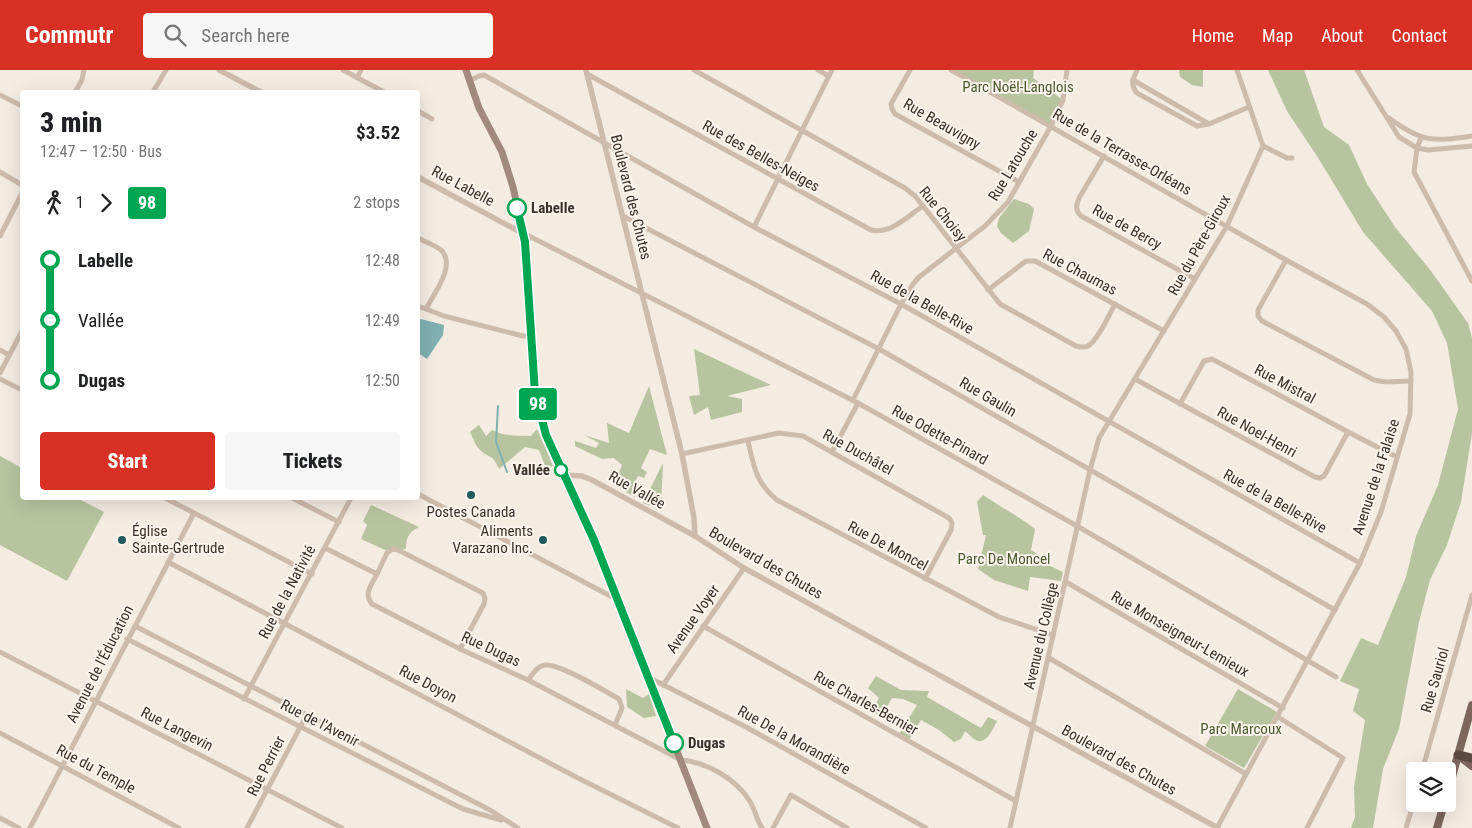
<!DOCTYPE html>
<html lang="en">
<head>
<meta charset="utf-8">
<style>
	:root { --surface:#fff; --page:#f6f6f6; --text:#202124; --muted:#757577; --accent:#d93025 }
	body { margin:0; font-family:"Roboto Condensed",sans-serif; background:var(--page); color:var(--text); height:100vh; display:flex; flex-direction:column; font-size:19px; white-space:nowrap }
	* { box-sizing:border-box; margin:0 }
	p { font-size:16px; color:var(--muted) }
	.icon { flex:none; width:28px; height:28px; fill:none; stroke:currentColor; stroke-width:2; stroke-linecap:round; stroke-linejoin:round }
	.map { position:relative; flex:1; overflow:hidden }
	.drawer { position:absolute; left:20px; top:20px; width:400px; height:410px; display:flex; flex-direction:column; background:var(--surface); border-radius:5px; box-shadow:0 5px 20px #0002 }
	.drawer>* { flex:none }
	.badge { padding:0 10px; border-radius:4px; font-size:18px; line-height:32px }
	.fabs { position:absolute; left:1406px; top:692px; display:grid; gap:10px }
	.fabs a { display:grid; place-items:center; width:50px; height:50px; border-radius:5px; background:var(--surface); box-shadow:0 5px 20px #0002; font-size:25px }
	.map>.badge { position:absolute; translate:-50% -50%; box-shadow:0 0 0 2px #fff }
	.legs { display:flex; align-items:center; gap:8px; height:55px; padding:0 20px; font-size:16px }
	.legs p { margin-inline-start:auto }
	.head { display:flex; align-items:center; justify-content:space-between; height:85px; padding:0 20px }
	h1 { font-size:28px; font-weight:800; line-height:38px }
	.button { display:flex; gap:10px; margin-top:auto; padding:10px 20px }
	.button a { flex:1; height:58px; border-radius:5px; background:var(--accent); color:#fff; font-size:20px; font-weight:800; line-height:58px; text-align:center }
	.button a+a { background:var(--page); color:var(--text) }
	ul { padding:0 20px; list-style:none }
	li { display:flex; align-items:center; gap:18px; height:60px; font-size:19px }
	li i { display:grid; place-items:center; width:8px; height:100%; margin:0 6px; background:currentColor }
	li i::after { content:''; width:12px; height:12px; margin:-6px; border:4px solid; border-radius:50%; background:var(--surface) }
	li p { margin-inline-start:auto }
	li:first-child i { background:linear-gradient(#0000 50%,currentColor 0) }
	li:last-child i { background:linear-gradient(currentColor 50%,#0000 0) }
	header { display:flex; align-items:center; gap:30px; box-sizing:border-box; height:70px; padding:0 25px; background:var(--accent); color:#fff }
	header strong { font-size:24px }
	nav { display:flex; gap:28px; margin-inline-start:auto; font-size:18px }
	.search { width:350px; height:45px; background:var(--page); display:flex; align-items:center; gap:12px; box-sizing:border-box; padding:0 18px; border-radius:5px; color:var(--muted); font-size:19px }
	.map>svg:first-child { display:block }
	.green { fill:#b8c4a0 }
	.water { fill:#7fb0b2 }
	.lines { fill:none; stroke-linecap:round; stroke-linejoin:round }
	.stream { stroke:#7fb0b2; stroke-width:2 }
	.minor { stroke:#cdbbac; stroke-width:5 }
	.tertiary { stroke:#cdbbac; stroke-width:5.5 }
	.secondary { stroke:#a18a7d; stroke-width:7 }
	.primary { stroke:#7d675c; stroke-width:8 }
	.motorway { stroke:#5c4a42; stroke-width:9 }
	.line-1-casing { stroke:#fff; stroke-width:11 }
	.line-1 { stroke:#00a651; stroke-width:8 }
	.stop-1-dot { fill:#fff; stroke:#00a651; stroke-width:2.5 }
	.poi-dot { fill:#1f5a5e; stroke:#fbf5ee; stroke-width:2 }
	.labels { text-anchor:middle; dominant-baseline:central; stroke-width:4; stroke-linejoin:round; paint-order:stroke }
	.park-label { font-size:15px; fill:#4a5a2e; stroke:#fbf5ee }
	.street-label { font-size:15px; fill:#3b302b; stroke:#fbf5ee }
	.stop-label { font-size:15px; font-weight:bold; fill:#3b302b; stroke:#fbf5ee; text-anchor:start }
	.poi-label { font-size:15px; fill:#3b302b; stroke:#fbf5ee }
</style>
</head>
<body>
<header>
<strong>Commutr</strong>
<div class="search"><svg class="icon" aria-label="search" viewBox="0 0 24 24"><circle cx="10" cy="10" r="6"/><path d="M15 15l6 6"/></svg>Search here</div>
<nav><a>Home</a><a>Map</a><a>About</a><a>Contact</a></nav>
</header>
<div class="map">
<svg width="1472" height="758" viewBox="0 0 1472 758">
	<rect width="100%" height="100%" fill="#f4ebe1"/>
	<g class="green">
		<path d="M951,0H1034L1033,8L1063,30L1051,56Z"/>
		<path d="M1179,0H1203V17L1192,15L1180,7Z"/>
		<path d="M1268,0H1304L1324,57L1349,75L1367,114L1395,157L1431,201L1468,253L1472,268V363L1461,432L1447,475L1430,510L1419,552L1399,659L1383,699L1373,758H1351L1355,747L1354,717L1365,650L1353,641L1359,619L1340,611L1361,568L1378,575L1406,507L1416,466L1438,415L1458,339L1447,273L1432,241L1363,162L1317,86L1287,41Z"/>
		<path d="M1014,129L1029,134L1034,139L1029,161L1013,173L1001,163L997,156L999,148Z"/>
		<path d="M694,279L771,315L727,326L742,329V342L711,350L708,337L694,345L689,326L700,325Z"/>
		<path d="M649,316L667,385L650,379L641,398L647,402L644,408L638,406L634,413L638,416L635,427L614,415L622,395L614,388L602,389L575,376V371L596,378L599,373L584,365L609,373L607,353L629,363Z"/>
		<path d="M479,355L486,366L492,360C506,367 517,365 531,366L537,359L553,396L546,398L539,380L525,377L499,399C491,382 491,390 480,380C475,375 473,368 470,362Z"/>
		<path d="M0,386L22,398V428H77L104,442L67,511L0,475Z"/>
		<path d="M663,393L661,440L643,433Z"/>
		<path d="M983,425C1001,437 1018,446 1035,459L1031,480L1042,487V492L1063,502L1061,511L1030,507L1028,521L994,510L978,499L986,465H983L977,432Z"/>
		<path d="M371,435L419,457C409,462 406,467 406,479L385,480L361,469L367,455L363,451Z"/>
		<path d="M876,606L901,620L929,621L927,627L981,658L988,647L997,651C993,659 986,677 974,669C971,667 968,663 965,661L961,669L954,672L939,660L921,650L909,670L899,664L917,635L903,629L892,628L882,645L871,643L879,628L868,618Z"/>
		<path d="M626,619L643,628L649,624L656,646L644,648L627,637Z"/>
		<path d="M1238,619L1277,642L1244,698L1205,676Z"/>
	</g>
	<path class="water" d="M421,249L444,255L443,265L427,289L418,283V250Z"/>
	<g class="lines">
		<path class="stream" d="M498,336L496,372L507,402"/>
		<g class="minor">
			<path d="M343,0L384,22"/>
			<path d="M694,0L905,118L915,126L923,136L1000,234L1076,276C1080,277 1084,278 1088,276C1098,270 1109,245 1115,234"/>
			<path d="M818,0L829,6"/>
			<path d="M910,0L891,34L892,39L895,44L1019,112"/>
			<path d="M951,0L1286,190L1367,234L1384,247L1396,261L1406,279L1411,302L1410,344L1381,442L1360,493L1217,758"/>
			<path d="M1137,0C1133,9 1130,15 1137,23L1197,56L1209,54L1249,37"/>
			<path d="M1357,0L1399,67L1417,78L1428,80L1472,76"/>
			<path d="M587,4L871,160C890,165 908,146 923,136"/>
			<path d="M357,8L361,0"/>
			<path d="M1133,10L1209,54"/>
			<path d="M469,11L479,6L484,5L754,157L901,234L1360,493"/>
			<path d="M75,22L82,10L84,0"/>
			<path d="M153,22L166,0"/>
			<path d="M0,25L22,36"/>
			<path d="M418,41L432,49"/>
			<path d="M1389,48C1421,72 1433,72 1472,66"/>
			<path d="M1421,68L1417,78L1414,102L1472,211"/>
			<path d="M1263,76L1287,88H1292"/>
			<path d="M1104,86L1079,128C1076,136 1075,140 1081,146L1195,209"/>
			<path d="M0,102L22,115"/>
			<path d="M623,146L879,279L1335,540"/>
			<path d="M754,157L832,0"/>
			<path d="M523,163L858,333L1077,456L1336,607"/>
			<path d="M0,166L22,123"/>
			<path d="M418,168C425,172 436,175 442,181C456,196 433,225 426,239"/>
			<path d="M1286,190L1258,240V246L1262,251L1374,310L1386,312L1411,311"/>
			<path d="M988,220L1026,191H1035L1164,261"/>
			<path d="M418,236L444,246L523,266L532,265"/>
			<path d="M0,280L9,285"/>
			<path d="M0,303L22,261"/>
			<path d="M0,309L22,320"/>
			<path d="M1135,309L1315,407L1320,408L1324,406L1348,362"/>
			<path d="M853,330L901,234L913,214L919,207L985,156L1008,132L1051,56L1063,30L1067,0"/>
			<path d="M1180,334L1204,291L1212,289L1348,362L1397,387"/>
			<path d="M748,371C754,397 756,413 777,430L999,547L1053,565"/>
			<path d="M832,382L858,333"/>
			<path d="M682,384L779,363L803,366L949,448L952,453L951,460L925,509"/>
			<path d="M418,424L616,529"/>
			<path d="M165,428L312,504"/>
			<path d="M292,428L339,452"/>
			<path d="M325,478L377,504C372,514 363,524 372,534L460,579L528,610L681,690C706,692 735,708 749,730C755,738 756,749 762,758"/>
			<path d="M168,492L576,707L678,758"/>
			<path d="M377,504L387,483L392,479L398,480L483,523L485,528L484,534L460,579"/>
			<path d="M1066,512L1283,638"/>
			<path d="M135,556L490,740L518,758"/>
			<path d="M703,556L1016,731"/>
			<path d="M127,569L463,739L501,750"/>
			<path d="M0,582L342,758"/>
			<path d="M1049,588L1246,704"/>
			<path d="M648,607L746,657L926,758"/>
			<path d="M528,610C533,604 537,596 545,595C559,593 605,621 619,629L622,638L615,655"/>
			<path d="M663,615L744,498"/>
			<path d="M244,629L351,428"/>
			<path d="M1278,647L1343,688L1307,758"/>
			<path d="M0,663L179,758"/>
			<path d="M1422,701L1472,525"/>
			<path d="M0,748L19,758"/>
			<path d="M30,758L194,443"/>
			<path d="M247,758L306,646"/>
			<path d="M773,758L791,725L847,758"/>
			<path d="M1010,758L1090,400L1099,368L1227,156L1263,76L1237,0"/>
			<path d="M1406,758L1415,728"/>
		</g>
		<g class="tertiary">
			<path d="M219,0L261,22"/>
			<path d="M586,0L682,384L694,448L695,466"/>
			<path d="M418,107L522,163"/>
			<path d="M564,405L582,406L592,410L695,466L744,498L1218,758"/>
		</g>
		<path class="secondary" d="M466,0L479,38L502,82L513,117L525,171L535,323L546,365L594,470L707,758"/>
		<g class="primary">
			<path d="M1459,686L1472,696"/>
			<path d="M1448,721L1472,635"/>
			<path d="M1437,758L1444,734"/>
		</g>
		<path class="motorway" d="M1458,685L1472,688"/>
	</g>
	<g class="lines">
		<g class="line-1-casing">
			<path id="line-1" d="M517,138L525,172L535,323L546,365L594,470L674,673"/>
		</g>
		<use href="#line-1" class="line-1"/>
	</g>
	<g class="stop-1-dot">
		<circle cx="517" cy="138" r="9"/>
		<circle cx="561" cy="400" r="6"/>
		<circle cx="674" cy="673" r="9"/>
	</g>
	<g class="poi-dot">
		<circle cx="471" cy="425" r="5"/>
		<circle cx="122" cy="470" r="5"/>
		<circle cx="543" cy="470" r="5"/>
	</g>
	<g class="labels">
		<g class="park-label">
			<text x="1018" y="17">Parc Noël-Langlois</text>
			<text x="1004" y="489">Parc De Moncel</text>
			<text x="1241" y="659">Parc Marcoux</text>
		</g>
		<g class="street-label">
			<text transform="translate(942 54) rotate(30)">Rue Beauvigny</text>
			<text transform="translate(1122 82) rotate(30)">Rue de la Terrasse-Orléans</text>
			<text transform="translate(761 86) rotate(29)">Rue des Belles-Neiges</text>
			<text transform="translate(1013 95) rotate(-59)">Rue Latouche</text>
			<text transform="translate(463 116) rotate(28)">Rue Labelle</text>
			<text transform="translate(631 127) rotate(76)">Boulevard des Chutes</text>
			<text transform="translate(943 144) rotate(51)">Rue Choisy</text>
			<text transform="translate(1127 157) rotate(29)">Rue de Bercy</text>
			<text transform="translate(1199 175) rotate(-61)">Rue du Père-Giroux</text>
			<text transform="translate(1080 202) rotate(28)">Rue Chaumas</text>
			<text transform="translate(922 232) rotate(29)">Rue de la Belle-Rive</text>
			<text transform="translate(1285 314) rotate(28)">Rue Mistral</text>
			<text transform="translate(988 327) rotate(30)">Rue Gaulin</text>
			<text transform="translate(1257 362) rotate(29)">Rue Noel-Henri</text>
			<text transform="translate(940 365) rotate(29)">Rue Odette-Pinard</text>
			<text transform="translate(858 382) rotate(29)">Rue Duchâtel</text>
			<text transform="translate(1376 407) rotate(-72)">Avenue de la Falaise</text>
			<text transform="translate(637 420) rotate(29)">Rue Vallée</text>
			<text transform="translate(1275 431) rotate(29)">Rue de la Belle-Rive</text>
			<text transform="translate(888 476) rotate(28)">Rue De Moncel</text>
			<text transform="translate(766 493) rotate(30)">Boulevard des Chutes</text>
			<text transform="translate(287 522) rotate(-62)">Rue de la Nativité</text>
			<text transform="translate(693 549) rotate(-55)">Avenue Voyer</text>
			<text transform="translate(1180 564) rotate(30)">Rue Monseigneur-Lemieux</text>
			<text transform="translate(1041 566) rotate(-77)">Avenue du Collège</text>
			<text transform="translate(491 579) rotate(25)">Rue Dugas</text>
			<text transform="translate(100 594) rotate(-63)">Avenue de l'Éducation</text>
			<text transform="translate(1435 610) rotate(-74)">Rue Sauriol</text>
			<text transform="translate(428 614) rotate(28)">Rue Doyon</text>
			<text transform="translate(866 633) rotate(29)">Rue Charles-Bernier</text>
			<text transform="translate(320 653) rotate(27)">Rue de l'Avenir</text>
			<text transform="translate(177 659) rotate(27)">Rue Langevin</text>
			<text transform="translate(794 670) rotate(29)">Rue De la Morandière</text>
			<text transform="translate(1119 690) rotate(29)">Boulevard des Chutes</text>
			<text transform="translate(266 696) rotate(-63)">Rue Perrier</text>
			<text transform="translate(96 699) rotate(28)">Rue du Temple</text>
		</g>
		<g class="stop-label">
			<text x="531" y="138">Labelle</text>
			<text x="550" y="400" text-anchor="end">Vallée</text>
			<text x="688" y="673">Dugas</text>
		</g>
		<g class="poi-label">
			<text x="471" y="442">Postes Canada</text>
			<text x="132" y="461" text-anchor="start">Église<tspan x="132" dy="17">Sainte-Gertrude</tspan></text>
			<text x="533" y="461" text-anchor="end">Aliments<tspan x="533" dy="17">Varazano Inc.</tspan></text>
		</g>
	</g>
</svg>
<div class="fabs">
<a><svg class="icon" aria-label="layers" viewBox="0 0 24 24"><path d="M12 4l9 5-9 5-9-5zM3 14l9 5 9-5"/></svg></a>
</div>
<b class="badge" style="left:538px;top:334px;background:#00a651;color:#fff">98</b>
<section class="drawer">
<div class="head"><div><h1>3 min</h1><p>12:47 – 12:50 · Bus</p></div><b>$3.52</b></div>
<div class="legs"><svg class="icon" aria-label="walk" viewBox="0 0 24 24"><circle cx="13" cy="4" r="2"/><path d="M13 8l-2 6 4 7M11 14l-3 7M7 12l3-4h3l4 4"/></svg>1<svg class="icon" aria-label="forward" viewBox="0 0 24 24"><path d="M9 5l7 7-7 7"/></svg><b class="badge" style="background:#00a651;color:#fff">98</b><p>2 stops</p></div>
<ul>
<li><i style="color:#00a651"></i><b>Labelle</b><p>12:48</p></li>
<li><i style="color:#00a651"></i><span>Vallée</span><p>12:49</p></li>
<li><i style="color:#00a651"></i><b>Dugas</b><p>12:50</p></li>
</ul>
<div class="button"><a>Start</a><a>Tickets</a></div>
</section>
</div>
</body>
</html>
